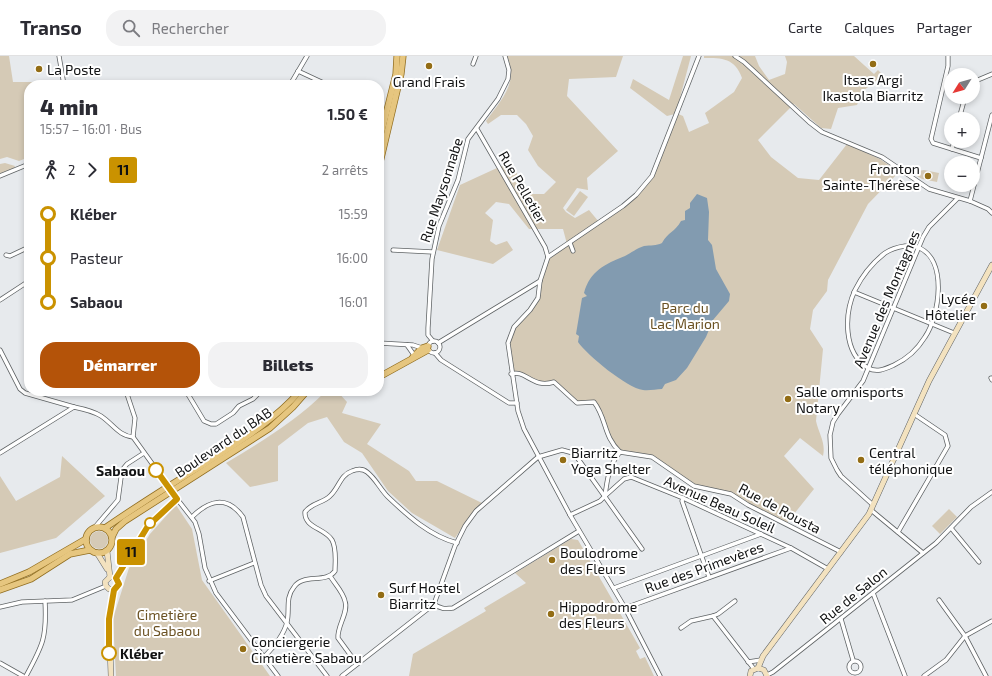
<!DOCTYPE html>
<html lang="fr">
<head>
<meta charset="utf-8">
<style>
	:root { --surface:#fff; --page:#f2f2f3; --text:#2b2b33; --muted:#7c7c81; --line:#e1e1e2; --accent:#b45309 }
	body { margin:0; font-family:"Exo 2",sans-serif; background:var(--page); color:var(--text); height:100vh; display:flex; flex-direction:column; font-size:15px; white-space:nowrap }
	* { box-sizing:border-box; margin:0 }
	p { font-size:13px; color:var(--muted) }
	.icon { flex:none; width:22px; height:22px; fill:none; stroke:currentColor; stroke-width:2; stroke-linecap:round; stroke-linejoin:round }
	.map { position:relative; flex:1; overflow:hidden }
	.sheet { position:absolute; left:24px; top:24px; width:360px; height:316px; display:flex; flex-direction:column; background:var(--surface); border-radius:16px; box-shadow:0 2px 6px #0003 }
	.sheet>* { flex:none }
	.badge { padding:0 8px; border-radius:3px; font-size:14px; line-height:26px }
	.needle { width:26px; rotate:233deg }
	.controls { position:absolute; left:944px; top:12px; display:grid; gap:8px }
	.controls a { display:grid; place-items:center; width:36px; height:36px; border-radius:50%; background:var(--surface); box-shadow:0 2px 6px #0003; font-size:20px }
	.map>.badge { position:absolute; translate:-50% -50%; box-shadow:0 0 0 2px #fff }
	.legs { display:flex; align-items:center; gap:6px; height:44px; padding:0 16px; font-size:13px }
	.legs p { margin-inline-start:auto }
	.overview { display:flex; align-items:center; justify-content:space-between; height:68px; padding:0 16px }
	h1 { font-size:22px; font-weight:800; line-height:30px }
	.button { display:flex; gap:8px; margin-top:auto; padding:8px 16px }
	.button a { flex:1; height:46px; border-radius:16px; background:var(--accent); color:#fff; font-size:16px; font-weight:800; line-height:46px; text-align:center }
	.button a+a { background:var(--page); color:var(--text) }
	ul { padding:0 16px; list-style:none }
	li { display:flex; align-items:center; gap:14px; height:44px; font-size:15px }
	li i { display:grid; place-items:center; width:6px; height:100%; margin:0 5px; background:currentColor }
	li i::after { content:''; width:10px; height:10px; margin:-5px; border:3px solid; border-radius:50%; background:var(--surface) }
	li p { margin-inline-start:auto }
	li:first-child i { background:linear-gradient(#0000 50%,currentColor 0) }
	li:last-child i { background:linear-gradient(currentColor 50%,#0000 0) }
	header { display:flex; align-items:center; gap:24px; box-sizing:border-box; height:56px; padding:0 20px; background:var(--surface); border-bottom:1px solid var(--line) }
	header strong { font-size:19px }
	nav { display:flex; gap:22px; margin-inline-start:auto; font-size:14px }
	.search { width:280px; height:36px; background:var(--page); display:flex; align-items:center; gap:10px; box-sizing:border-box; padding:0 14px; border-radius:16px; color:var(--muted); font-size:15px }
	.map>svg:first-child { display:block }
	.green { fill:#d5cab6 }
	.water { fill:#829bb0 }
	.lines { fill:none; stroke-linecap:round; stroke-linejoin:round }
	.street-casing { stroke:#5f6365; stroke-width:5 }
	.secondary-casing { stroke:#5f6365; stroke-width:6 }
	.primary-casing { stroke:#916e21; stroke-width:7 }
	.street { stroke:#fff; stroke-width:3.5 }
	.secondary { stroke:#f3e2bf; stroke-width:5 }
	.primary { stroke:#e6c67f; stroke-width:5.5 }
	.street-bridge-casing { stroke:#5f6365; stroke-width:5; stroke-linecap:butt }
	.street-bridge { stroke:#fff; stroke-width:3.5 }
	.line-1-casing { stroke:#fff; stroke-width:9 }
	.line-1 { stroke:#ca9200; stroke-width:6 }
	.poi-dot { fill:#936d15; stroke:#fff; stroke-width:1.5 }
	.stop-1-dot { fill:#fff; stroke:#ca9200; stroke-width:2 }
	.labels { text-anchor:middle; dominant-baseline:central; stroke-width:4; stroke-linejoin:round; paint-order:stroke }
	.poi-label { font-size:14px; fill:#111213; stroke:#fff; text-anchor:start }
	.street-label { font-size:14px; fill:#111213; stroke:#fff }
	.park-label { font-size:14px; fill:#6b5223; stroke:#fff }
	.stop-label { font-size:14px; font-weight:bold; fill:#111213; stroke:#fff; text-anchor:end }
</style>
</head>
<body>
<header>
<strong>Transo</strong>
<div class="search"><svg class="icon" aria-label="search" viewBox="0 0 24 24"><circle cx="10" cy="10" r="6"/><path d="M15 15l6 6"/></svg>Rechercher</div>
<nav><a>Carte</a><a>Calques</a><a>Partager</a></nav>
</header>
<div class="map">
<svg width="992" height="620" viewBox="0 0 992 620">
	<rect width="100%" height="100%" fill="#e7eaed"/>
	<g class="green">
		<path d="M0,0H9L13,26H44L45,29H29V101L19,105L7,101L0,103Z"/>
		<path d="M507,0H623L616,21L569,23L567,40L618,95L587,122L588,134L577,132L563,152L566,156L575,162L589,154L599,166L623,150L652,120L675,58L667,60L630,32L633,23L669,44L683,0H691L676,57L683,60L689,76L709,67L705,57L734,36L742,22C735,2 722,2 704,2V0H755L759,10L769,24L785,18L787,6L785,0H854L874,18L878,14L881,17L877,24L863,35L857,49L838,52L831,73L821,72L794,48L758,84L771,101L798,122L819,124L847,88L880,103L899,116L868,148L828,224L827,235L813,254L810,273L823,293L816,365C819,378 826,387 823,400L800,382L784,400L814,433L786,468L731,438L694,430L652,401L620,396L611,388L594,346L577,347L554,326C539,331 527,317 511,318L507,293L511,277L535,248L548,201L567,188L563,173H529L509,148L496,146L485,157L493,164L490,185L496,189L507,185L513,194L493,208L437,194L460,129L510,106L529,138H544L556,126L538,110L528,94L533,80L526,68L517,59H501L488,68L486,65C501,44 519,27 507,0Z"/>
		<path d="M5,107L15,110L14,112L0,118V108Z"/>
		<path d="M924,114L939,117L937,126L922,123L917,120L918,115Z"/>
		<path d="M580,135L588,141L574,160L566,154Z"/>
		<path d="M337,335L347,346L342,357L381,368L367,388L409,415L416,425H437L482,447L470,460L455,482L412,457L388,435L362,397L344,386L327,361L308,367L278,390V425L250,431L226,407C261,386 296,365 325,336Z"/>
		<path d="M62,400L105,440L56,482L0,497V420L16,445L60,421Z"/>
		<path d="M176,449L192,473L202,524L270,620H116L113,565L111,560L115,556L129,512L150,478Z"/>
		<path d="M949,453L957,461L940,478L932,470Z"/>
		<circle cx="99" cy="484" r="9"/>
		<path d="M571,483L578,484L640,592L636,595L640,603L645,601L654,620H409L413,598L486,555L484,552L526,527L515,517Z"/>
	</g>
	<path class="water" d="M697,138L707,142L709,156L708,184L712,189L716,213L730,238L729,245L713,264L706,281L687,312L676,324L665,328L662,333C656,333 649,335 643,334C627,332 587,299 578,286L579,280L576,278L582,242L587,240L584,237C590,215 605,208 625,200C631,197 637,192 644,190C651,189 656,190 662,187C668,176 675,176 681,165L685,164V155L690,152V147Z"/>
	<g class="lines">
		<g class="street-casing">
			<g id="street">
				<path d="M59,0L64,29"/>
				<path d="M735,0L744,6L809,66L822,76L882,101L929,133L970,145L988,153L992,157"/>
				<path d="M948,0V10L931,83L933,87L981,102"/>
				<path d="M473,8L476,0"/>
				<path d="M298,15L328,29"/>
				<path d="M973,26L992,18"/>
				<path d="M290,29L307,0"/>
				<path d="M959,63L965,41"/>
				<path d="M477,73L545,191L548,201"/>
				<path d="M952,93L954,85"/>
				<path d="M0,120L29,108"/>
				<path d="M970,145L992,59"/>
				<path d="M570,187L573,195"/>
				<path d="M905,190C909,190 913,190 917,191C949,202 939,261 925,281C917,294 907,303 894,309C885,313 877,317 868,312C843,297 844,258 855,234C862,220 872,207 885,197C891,193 898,191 905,190Z"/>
				<path d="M393,194L433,196"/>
				<path d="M6,199L10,200L29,191"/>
				<path d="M854,236L954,277"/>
				<path d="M0,244L29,225"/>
				<path d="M433,285L428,279V272L432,203L439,170L458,124L468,83L498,43L508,23L509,14L505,0"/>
				<circle cx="434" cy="291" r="6"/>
				<path d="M379,287L413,289L422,292"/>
				<path d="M438,287L540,225"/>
				<path d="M407,289L414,299H417"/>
				<path d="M0,294L20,333L25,337L74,351"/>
				<path d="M435,297L441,304L509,347H517"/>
				<path d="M511,318C526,313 532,333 554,326L577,347L594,346C607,363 603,380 620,396"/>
				<path d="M991,322L992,324"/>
				<path d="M126,335L135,362L133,381L161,420"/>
				<path d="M186,335L204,365L211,368H216L233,357L239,350L253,343L261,335"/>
				<path d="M620,396L652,401L694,430L731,438L748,449L841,496"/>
				<path d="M0,397L74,351C84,353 93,355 101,360C113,368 119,380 133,381"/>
				<path d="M174,439L195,466L199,478L205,512L216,537L278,620"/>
				<path d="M605,440L624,423L631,421L683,442L791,492L828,513"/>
				<path d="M683,442L682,445L709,521"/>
				<path d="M873,449L841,420L837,414L831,402L830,379L833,366L838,358L863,325L923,181L929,171L958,142"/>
				<path d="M871,454L923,497"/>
				<path d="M570,459L600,445L605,440C607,424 609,409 620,396"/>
				<path d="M192,461C209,444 227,439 243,461L261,529L266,540L327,620"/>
				<path d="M95,471L118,444L122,414L127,408L144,397"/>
				<path d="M951,472L979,506"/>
				<path d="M898,476L948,390L945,379L914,358"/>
				<path d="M330,520C335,528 343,536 345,545C349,556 337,570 338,582L357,608"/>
				<path d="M116,522L148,470L177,443"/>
				<path d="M209,525L254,507"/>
				<path d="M614,532L761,478"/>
				<path d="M873,537L905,620"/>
				<path d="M939,544L965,580L986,620"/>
				<path d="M434,548C440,553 445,553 453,552L579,475"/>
				<path d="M0,551L22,546L72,544L106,530"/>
				<path d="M625,552L791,492"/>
				<path d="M713,560L718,558L735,545"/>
				<path d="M841,563L853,604"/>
				<path d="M681,572L691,565L713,560L754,613"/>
				<path d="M263,602C272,593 284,579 287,566C290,554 285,542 294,531C303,517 326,528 335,515C335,506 337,493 332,484C325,472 304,472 305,456C311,447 323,447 330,440C339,432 340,419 352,415C357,413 362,412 367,416C376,423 380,433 388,441C408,460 430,480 457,487"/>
				<circle cx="855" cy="611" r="6"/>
				<path d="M748,606L761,604"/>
				<path d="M0,607L23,620"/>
				<path d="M767,619L773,616L936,487L971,451L992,436"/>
				<path d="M26,620C43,589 47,581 45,545"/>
				<path d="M342,620L434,548L455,490L465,470L476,455L538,401L562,394L573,397L576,400L642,493"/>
				<path d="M660,620L625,552L570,459L524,373L518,355L508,287L514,271L530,254L538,242L540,225L548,201L623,150L636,139L652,120L699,0"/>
				<path d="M924,620L946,604L965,580L992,565"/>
			</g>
		</g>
		<g class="secondary-casing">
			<g id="secondary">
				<path d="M107,495L110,521"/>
				<path d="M97,497L107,513"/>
				<path d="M110,521H114L119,526L117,532L114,534"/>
				<path d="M110,521L105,526L106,530L109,533L114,534"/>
				<path d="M758,612L763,600L869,458L929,325L992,209"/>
				<path d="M111,620L109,563L114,534"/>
				<path d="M750,620L751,615L758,612L764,614L767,620"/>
			</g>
		</g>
		<g class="primary-casing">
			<g id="primary">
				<path d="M379,86L396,18L397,0"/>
				<path d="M379,111L401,18L403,0"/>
				<path d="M413,301L422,292L428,290"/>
				<path d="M379,321L428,294"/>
				<circle cx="99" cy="484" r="13"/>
				<path d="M105,472C137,450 170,429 203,409C237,387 273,366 300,335"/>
				<path d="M112,481L116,473L125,465L270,372L293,351L307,335"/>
				<path d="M0,528L29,516L86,483"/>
				<path d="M0,534L31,523L70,498L90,494"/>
			</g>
		</g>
		<use href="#street" class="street"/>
		<use href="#secondary" class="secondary"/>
		<use href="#primary" class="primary"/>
		<g class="street-bridge-casing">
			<path id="street-bridge" d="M161,420L174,439"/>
		</g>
		<use href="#street-bridge" class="street-bridge"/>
	</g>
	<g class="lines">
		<g class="line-1-casing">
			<path id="line-1" d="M109,597V563L114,534L119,528L116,522L148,470L177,443L156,414"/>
		</g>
		<use href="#line-1" class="line-1"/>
	</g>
	<g class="poi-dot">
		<circle cx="873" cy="8" r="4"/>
		<circle cx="429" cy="10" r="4"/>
		<circle cx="39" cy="13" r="4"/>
		<circle cx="928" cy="120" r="4"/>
		<circle cx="984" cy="250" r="4"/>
		<circle cx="788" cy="343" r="4"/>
		<circle cx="563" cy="404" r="4"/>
		<circle cx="861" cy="404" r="4"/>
		<circle cx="552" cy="504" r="4"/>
		<circle cx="381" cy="539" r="4"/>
		<circle cx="551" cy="558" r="4"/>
		<circle cx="243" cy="593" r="4"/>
	</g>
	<g class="stop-1-dot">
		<circle cx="156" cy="414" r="7"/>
		<circle cx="150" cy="467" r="5"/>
		<circle cx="109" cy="597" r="7"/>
	</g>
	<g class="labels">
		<g class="poi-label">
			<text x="47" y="13">La Poste</text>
			<text x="873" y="23" text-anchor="middle">Itsas Argi<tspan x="873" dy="16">Ikastola Biarritz</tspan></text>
			<text x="429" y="25" text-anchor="middle">Grand Frais</text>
			<text x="920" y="112" text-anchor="end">Fronton<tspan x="920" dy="16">Sainte-Thérèse</tspan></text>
			<text x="976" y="242" text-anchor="end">Lycée<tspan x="976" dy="16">Hôtelier</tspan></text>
			<text x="796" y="335">Salle omnisports<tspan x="796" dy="16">Notary</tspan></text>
			<text x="571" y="396">Biarritz<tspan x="571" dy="16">Yoga Shelter</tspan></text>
			<text x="869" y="396">Central<tspan x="869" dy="16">téléphonique</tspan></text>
			<text x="560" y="496">Boulodrome<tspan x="560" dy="16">des Fleurs</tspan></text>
			<text x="389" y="531">Surf Hostel<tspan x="389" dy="16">Biarritz</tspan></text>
			<text x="559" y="550">Hippodrome<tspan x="559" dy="16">des Fleurs</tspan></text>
			<text x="251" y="585">Conciergerie<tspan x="251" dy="16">Cimetière Sabaou</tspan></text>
		</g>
		<g class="street-label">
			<text transform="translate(523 131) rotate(60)">Rue Pelletier</text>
			<text transform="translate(441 134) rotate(-72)">Rue Maysonnabe</text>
			<text transform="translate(886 243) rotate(-67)">Avenue des Montagnes</text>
			<text transform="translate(223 386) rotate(-34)">Boulevard du BAB</text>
			<text transform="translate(720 448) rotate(24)">Avenue Beau Soleil</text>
			<text transform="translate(780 452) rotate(28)">Rue de Rousta</text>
			<text transform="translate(704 511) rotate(-20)">Rue des Primevères</text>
			<text transform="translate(853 539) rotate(-39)">Rue de Salon</text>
		</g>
		<g class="park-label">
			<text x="685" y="251">Parc du<tspan x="685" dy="16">Lac Marion</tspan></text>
			<text x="167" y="558">Cimetière<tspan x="167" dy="16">du Sabaou</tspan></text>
		</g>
		<g class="stop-label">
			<text x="145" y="414">Sabaou</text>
			<text x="120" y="597" text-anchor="start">Kléber</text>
		</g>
	</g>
</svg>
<div class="controls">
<a><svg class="needle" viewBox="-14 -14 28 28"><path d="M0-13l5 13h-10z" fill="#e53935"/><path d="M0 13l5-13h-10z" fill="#7c7c81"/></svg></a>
<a>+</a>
<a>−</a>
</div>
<b class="badge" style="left:131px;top:496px;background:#ca9200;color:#111">11</b>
<section class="sheet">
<div class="overview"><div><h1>4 min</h1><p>15:57 – 16:01 · Bus</p></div><b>1.50 €</b></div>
<div class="legs"><svg class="icon" aria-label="walk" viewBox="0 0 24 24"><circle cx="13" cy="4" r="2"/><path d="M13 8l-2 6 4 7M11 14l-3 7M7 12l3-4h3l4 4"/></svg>2<svg class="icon" aria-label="forward" viewBox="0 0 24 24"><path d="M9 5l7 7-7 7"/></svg><b class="badge" style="background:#ca9200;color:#111">11</b><p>2 arrêts</p></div>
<ul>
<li><i style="color:#ca9200"></i><b>Kléber</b><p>15:59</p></li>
<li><i style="color:#ca9200"></i><span>Pasteur</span><p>16:00</p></li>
<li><i style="color:#ca9200"></i><b>Sabaou</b><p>16:01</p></li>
</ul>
<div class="button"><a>Démarrer</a><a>Billets</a></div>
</section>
</div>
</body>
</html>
